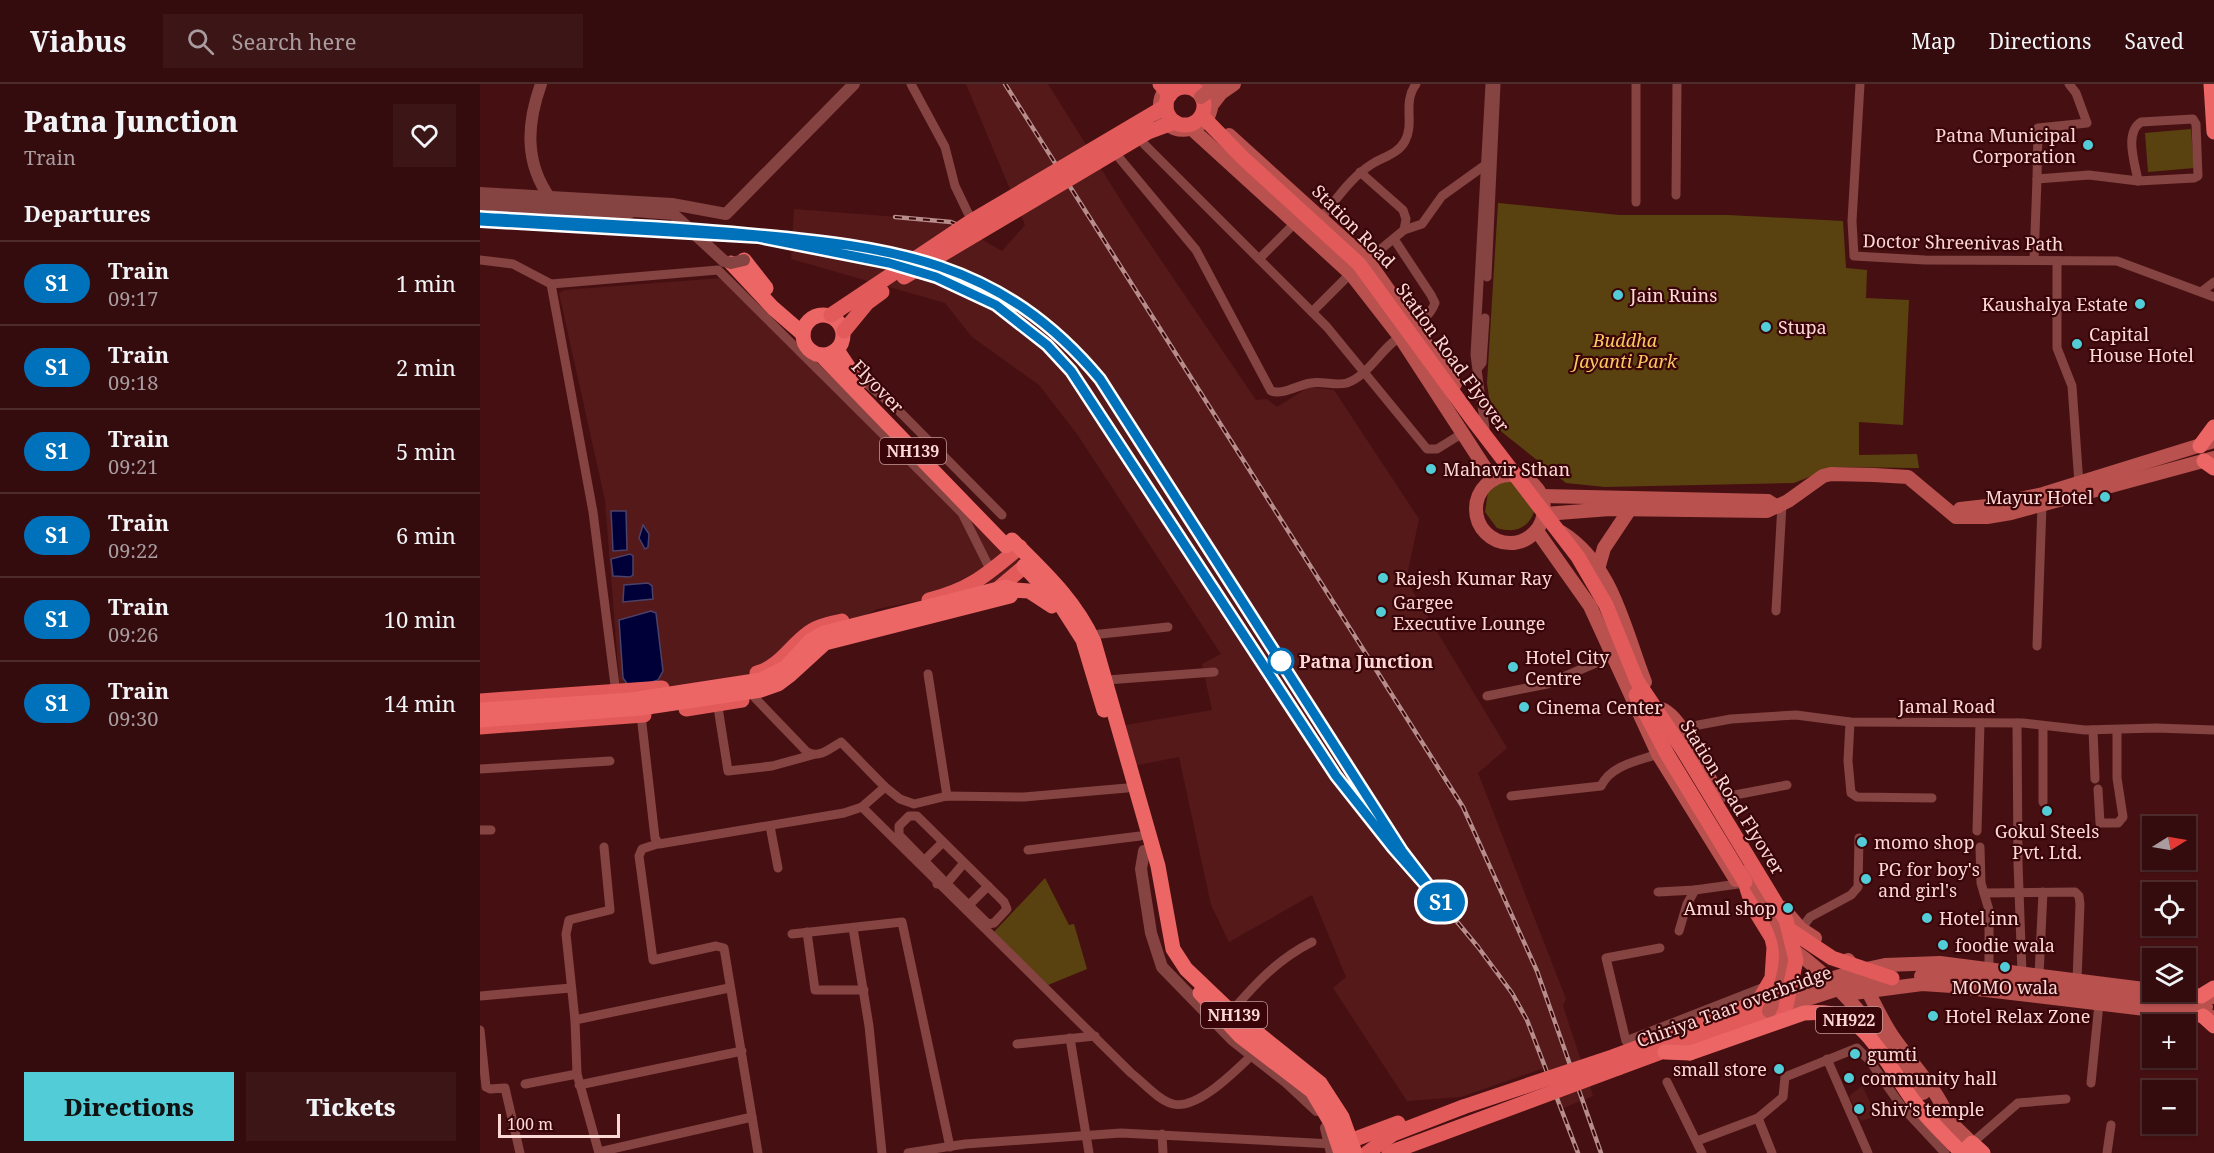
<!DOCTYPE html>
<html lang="en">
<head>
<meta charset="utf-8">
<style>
	:root { --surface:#340c0e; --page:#3c1517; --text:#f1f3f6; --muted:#a99b9e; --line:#4e2c2e; --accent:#52ccd6 }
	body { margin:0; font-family:"Noto Serif",serif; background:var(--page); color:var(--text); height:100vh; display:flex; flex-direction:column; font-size:22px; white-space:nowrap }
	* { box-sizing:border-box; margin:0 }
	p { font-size:20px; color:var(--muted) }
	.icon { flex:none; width:33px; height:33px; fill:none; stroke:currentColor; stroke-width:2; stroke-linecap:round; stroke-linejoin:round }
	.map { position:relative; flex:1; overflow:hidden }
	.panel { display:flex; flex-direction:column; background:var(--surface); width:480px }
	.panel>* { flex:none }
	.badge { padding:0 12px; border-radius:20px; font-size:21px; line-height:39px }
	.needle { width:39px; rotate:79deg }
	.controls { position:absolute; left:1662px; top:732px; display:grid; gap:12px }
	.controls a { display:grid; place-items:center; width:54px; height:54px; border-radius:0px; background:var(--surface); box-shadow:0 2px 4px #0004,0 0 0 2px var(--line); font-size:30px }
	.scale { position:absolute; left:18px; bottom:15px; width:122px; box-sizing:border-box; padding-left:6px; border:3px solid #fdd9d6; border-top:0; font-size:16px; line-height:21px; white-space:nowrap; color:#fdd9d6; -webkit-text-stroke:4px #3a0508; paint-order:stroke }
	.map>.badge { position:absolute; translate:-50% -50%; box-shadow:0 0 0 3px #fff }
	h2 { padding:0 24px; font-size:22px; line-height:54px }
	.round { display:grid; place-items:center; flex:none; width:63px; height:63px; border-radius:0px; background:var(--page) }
	.head { display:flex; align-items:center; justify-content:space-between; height:102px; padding:0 24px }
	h1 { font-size:28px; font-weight:800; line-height:45px }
	.cta { display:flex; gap:12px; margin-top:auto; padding:12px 24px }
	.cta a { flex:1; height:69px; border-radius:0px; background:var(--accent); color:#111; font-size:24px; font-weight:800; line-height:69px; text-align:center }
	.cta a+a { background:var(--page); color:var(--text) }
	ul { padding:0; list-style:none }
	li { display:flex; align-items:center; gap:18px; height:84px; padding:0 24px; border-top:2px solid var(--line) }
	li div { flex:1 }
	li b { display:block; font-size:22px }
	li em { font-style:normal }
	li .badge { min-width:66px; font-weight:700; text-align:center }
	header { display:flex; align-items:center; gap:36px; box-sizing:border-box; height:84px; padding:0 30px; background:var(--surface); border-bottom:2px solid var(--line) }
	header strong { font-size:28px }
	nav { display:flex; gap:33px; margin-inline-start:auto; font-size:21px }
	.search { width:420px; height:54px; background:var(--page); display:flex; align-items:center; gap:15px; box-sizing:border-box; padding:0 21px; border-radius:0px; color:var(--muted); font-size:22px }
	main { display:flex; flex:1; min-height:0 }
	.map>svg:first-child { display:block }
	.built { fill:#55191a }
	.green { fill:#594210 }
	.water { fill:#000039; stroke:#4c4168; stroke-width:1.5 }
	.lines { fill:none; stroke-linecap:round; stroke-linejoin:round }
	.minor { stroke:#854341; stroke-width:9 }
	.tertiary { stroke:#854341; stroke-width:12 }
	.secondary { stroke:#b9514f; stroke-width:14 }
	.primary { stroke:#e25a5a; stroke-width:15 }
	.trunk { stroke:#ec6666; stroke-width:15 }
	.rail-casing { stroke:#b78d8b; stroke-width:4.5 }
	.rail { stroke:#3a0508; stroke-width:2; stroke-dasharray:7; stroke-linecap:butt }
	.tertiary-bridge { stroke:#854341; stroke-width:12 }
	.secondary-bridge { stroke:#b9514f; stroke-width:14 }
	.primary-bridge { stroke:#e25a5a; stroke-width:15 }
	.trunk-bridge { stroke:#ec6666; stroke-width:15 }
	.line-casing { stroke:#fff; stroke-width:14 }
	.line { stroke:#0072bc; stroke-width:9 }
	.poi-dot { fill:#52ccd6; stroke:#3a0508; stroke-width:2 }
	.stop-dot { fill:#fff; stroke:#0072bc; stroke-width:3 }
	.labels { text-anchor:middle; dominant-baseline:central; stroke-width:4.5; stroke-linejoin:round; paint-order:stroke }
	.shield { fill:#3a0508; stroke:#c29998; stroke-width:1.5 }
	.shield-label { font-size:16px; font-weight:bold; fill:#fdd9d6 }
	.poi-label { font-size:18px; fill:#fdd9d6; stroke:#3a0508; text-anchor:start }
	.street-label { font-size:18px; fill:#fdd9d6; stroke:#3a0508 }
	.park-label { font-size:18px; font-style:italic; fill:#fcc85e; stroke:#3a0508 }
	.stop-label { font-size:18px; font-weight:bold; fill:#fdd9d6; stroke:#3a0508; text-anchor:start }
</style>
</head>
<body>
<header>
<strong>Viabus</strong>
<div class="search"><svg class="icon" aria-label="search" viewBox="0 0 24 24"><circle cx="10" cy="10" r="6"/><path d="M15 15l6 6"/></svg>Search here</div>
<nav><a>Map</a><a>Directions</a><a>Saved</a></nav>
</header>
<main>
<section class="panel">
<div class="head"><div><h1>Patna Junction</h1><p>Train</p></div><a class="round"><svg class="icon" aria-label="heart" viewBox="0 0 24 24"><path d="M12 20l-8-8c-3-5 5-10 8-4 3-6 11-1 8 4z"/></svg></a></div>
<h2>Departures</h2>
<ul>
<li><span class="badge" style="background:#0072bc;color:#fff">S1</span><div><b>Train</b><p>09:17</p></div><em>1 min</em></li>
<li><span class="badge" style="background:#0072bc;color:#fff">S1</span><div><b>Train</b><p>09:18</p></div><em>2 min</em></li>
<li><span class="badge" style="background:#0072bc;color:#fff">S1</span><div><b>Train</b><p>09:21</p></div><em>5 min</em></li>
<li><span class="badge" style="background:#0072bc;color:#fff">S1</span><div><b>Train</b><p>09:22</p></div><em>6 min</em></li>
<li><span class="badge" style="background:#0072bc;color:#fff">S1</span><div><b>Train</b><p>09:26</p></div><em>10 min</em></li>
<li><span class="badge" style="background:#0072bc;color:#fff">S1</span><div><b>Train</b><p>09:30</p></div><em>14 min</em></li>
</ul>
<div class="cta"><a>Directions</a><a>Tickets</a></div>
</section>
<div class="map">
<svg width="1734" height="1069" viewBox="0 0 1734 1069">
	<rect width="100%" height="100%" fill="#461012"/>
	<g class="built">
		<path d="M486,0H568L645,123L776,316L787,315L797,323L829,303L854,306L939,435L926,496L1027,664L998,689L1086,915L1083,922L1113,1012L1081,1025L1064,984L981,1013L927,1017L853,904L866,893L832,811L749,858L731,821L699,673L653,682L646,641L732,626L722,580L741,570L597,350L559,301L492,253L465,219L311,175L314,125L470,137L522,167L545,141Z"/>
		<path d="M242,194L359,313L549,483L552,491L510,503L397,525L291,581L252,597L140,606L125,416L79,209L84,206Z"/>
		<path d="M1382,1002L1397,1032L1381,1037L1369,1012Z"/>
	</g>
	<g class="green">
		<path d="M1711,45L1714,84L1668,88L1665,49Z"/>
		<path d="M1018,119L1139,131H1248L1363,137L1366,184L1387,186L1386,214L1429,216L1423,341L1379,338V371L1437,370L1439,384L1354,383L1314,399L1125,403L1086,399L1013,341L1007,299Z"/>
		<path d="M1023,396H1033L1055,425C1049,444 1036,450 1017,444L1005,428L1008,408Z"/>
		<path d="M565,794L589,841L594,840L607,885L568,901L513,849Z"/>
	</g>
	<g class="water">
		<path d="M131,427H146L147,466L133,467Z"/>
		<path d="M163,441L169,450L168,463L165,465L159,454Z"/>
		<path d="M150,470L153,472V491L150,493L133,492L131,475Z"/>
		<path d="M168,499L172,502L173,515L143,518L144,501Z"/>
		<path d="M171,527L176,529L183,587L178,596L156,603L148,601L143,594L139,536Z"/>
	</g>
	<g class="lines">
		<g class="minor">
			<path d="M431,0L465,63L475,102L488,129"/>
			<path d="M1156,0V118"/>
			<path d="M1380,0L1372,137L1374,172L1445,176L1637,177L1734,213"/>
			<path d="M1713,35L1716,40L1718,92L1714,94L1658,97C1655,79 1644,49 1661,38Z"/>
			<path d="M664,60L847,243L947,365H957L983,349"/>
			<path d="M631,64L716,166L791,307C804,311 817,301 831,299C843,297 856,302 867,299C885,293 898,271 912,259C927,246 948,238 955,219L951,211L914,155"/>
			<path d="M880,88L923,126L926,135L924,146"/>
			<path d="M1557,95L1558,44L1607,39L1596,9L1589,0"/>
			<path d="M1196,111L1197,0"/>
			<path d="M841,134C856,116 871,93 892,80C903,73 918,70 925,57C935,38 922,19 936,0"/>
			<path d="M779,175L815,139"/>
			<path d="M0,176L33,180L71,200L238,186L482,429L511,487"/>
			<path d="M1554,176L1557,95L1609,91L1658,97"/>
			<path d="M1577,177V264L1592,302L1599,400"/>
			<path d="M1007,193L1016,0"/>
			<path d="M71,200L113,428L136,609"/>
			<path d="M1721,208L1734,198"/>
			<path d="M832,228L867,193L924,146L942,140L962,112L1008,79"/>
			<path d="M998,284L1002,279L1005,234"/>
			<path d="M376,301L385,298L417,325L522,431"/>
			<path d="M1005,344L995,271L1010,0"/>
			<path d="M1296,527L1302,420"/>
			<path d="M611,551L688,543"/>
			<path d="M1557,562L1562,421"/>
			<path d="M448,590L467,712"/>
			<path d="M627,596L734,588"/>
			<path d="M271,605L275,614L327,668C339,675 351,664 361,658L405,703"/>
			<path d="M1007,612L1067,600L1132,572"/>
			<path d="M237,617L248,687L292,682L332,671"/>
			<path d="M161,631L175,754L179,760L364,729L382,723L405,703L420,715L434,720L467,712L544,713L647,704"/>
			<path d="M1370,638L1368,677L1371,709L1377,713L1452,714"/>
			<path d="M1537,639L1538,779L1542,889"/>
			<path d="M1563,642V718"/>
			<path d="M1202,644L1251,635L1316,631L1370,638L1543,639L1605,646L1676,644L1734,646"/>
			<path d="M1613,646L1615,695"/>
			<path d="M0,685L130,677"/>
			<path d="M1618,705L1620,739H1638L1643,733L1637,694V646"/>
			<path d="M1031,712L1121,702C1131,681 1158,677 1178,670"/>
			<path d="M1239,714L1307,701"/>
			<path d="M382,723L651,989C663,998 678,1016 693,1020C717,1026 754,988 771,972"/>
			<path d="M290,742L298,784"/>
			<path d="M0,746H11"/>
			<path d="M1497,747L1500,639"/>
			<path d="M177,760L162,765L159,772L173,876L236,862L244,864L278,1069"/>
			<path d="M1500,763L1501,799L1509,826V885"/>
			<path d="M548,766L660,752"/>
			<path d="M444,777L463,758"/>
			<path d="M467,799L484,779"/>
			<path d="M457,800L462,795L419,751V742L429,732H437L524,818L527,825L514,839L508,840L462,795"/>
			<path d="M1178,808L1215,806"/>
			<path d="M1504,809L1595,808L1599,812L1600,820L1597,896"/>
			<path d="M489,821L508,802"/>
			<path d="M373,844L389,942L402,1069"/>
			<path d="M1321,845L1330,833L1371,811L1378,803L1379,754"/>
			<path d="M1199,847L1207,820L1215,806L1258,800"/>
			<path d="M327,848L335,906H384"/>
			<path d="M312,850L422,838L470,1063"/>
			<path d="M1180,864L1126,874L1146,957L1287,902"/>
			<path d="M1559,891L1563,808"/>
			<path d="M0,912L91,904"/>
			<path d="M751,928C776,899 798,875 832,858"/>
			<path d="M95,936L249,904"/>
			<path d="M0,946L6,1003L10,1005L25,1004L40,1069"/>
			<path d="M590,954L609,1069"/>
			<path d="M537,960L615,952"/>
			<path d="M1347,975L1388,1069"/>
			<path d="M1187,998L1222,1069"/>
			<path d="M1611,999L1619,920"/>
			<path d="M45,1000L97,990"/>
			<path d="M99,1001L262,967"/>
			<path d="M1278,1034L1303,1013L1305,993L1377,964L1389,976L1422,1023L1465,1069"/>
			<path d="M682,1050L683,1069"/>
			<path d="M1217,1057L1278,1034L1292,1069"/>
			<path d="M1492,1059L1538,1019L1586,1015"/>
			<path d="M119,1068L272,1033"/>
			<path d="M119,1069L97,990L95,936L86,850L89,836L130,826L124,763"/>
			<path d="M428,1069L485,1060L641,1049L853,1060"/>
			<path d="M1627,1069L1631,1041"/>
		</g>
		<g class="tertiary">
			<path d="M61,0C47,39 44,78 70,114"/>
			<path d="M0,109L192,120L246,130L374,0"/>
			<path d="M0,124L136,134L151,128L153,122"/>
			<path d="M664,767L661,785L671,849L682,883L753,956L807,998L837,1026"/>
			<path d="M846,1044L852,1069"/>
		</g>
		<g class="secondary">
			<path d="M690,0C683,7 679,15 680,25C687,68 758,36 720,0"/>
			<path d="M731,22L741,9L754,0"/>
			<path d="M712,45L871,190L920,253L1013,396"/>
			<path d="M749,51L888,177L975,300"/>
			<circle cx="1030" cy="425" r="34"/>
			<path d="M1062,412L1288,417L1297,423"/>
			<path d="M1480,425L1507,422L1563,410L1734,357"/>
			<path d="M1065,430L1130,425L1287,427L1308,417L1343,392L1351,390L1394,391L1428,393L1476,433H1507L1531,429L1734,374"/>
			<path d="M1057,447L1110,522L1178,670L1256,796"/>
			<path d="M1081,448C1133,480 1144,545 1165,598"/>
			<path d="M1118,485L1124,464L1150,425"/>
			<path d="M1171,628C1173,627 1178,625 1180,625C1199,626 1228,693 1237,709"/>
			<path d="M1303,824L1321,845L1335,854"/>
			<path d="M1309,863C1365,901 1402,956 1443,1009"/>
			<path d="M1368,876C1387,899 1396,928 1413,953C1431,979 1456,1004 1468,1033"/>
			<path d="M1441,892H1471L1726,923"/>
			<path d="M1686,908L1734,913"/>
			<path d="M1300,910L1377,887L1405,881L1460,879L1672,906"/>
			<path d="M1366,910L1442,900L1472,902L1732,933"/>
			<path d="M1462,1030L1492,1059"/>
		</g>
		<g class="primary">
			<circle cx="705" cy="22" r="19"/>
			<path d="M513,509L552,476"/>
			<path d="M449,516C492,505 507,490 540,463"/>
			<path d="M277,589C299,583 309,564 326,551C336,542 349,540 362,537"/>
			<path d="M0,617L182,604"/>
			<path d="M206,625L262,616"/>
			<path d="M0,643L164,631"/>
			<path d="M1135,972L1278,918L1292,894L1294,863L1292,854L1273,823L1265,798"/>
			<path d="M1138,984L1306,922"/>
			<path d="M870,1057L918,1039"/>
			<path d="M887,1069L913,1050L983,1023"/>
		</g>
		<g class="trunk">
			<path d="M1731,0L1734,48"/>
			<path d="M264,176L286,204"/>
			<path d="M251,179L293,224L323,250"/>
			<circle cx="343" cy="251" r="20"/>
			<path d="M1720,362L1734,343"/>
			<path d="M1724,377L1734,384"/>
			<path d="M532,456C564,488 595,516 614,558L678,782L693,865L706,885L751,928L840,999L862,1033L875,1069"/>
			<path d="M544,482L580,520L603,556L624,626"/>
			<path d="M534,506L549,507L572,522"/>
			<path d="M1721,912L1734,904"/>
			<path d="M1723,932L1734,942"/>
			<path d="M1185,968L1210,969"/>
			<path d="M1482,1069L1492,1059L1503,1069"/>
		</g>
		<g class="rail-casing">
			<g id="rail">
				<path d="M525,0L983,723L1057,887L1121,1069"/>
				<path d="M415,133L471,138L483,143"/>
				<path d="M0,137L278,154L409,179L456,193L516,221L567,261L591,287L607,309L856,692L998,863L1032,909L1047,936L1098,1069"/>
				<path d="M326,155C454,166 563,210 637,319L913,753"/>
			</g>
		</g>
		<use href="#rail" class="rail"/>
		<path class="tertiary-bridge" d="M0,115L193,130L244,177L251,179L264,176"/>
		<g class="secondary-bridge">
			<path d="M721,13L738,0"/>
			<path d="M1268,788C1301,843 1323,865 1289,927"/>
			<path d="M1306,922L1370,901L1412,894"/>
		</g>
		<g class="primary-bridge">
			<path d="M680,0L690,11"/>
			<path d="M722,32L763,74L879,180L996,340L1098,473L1126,521L1157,597L1203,666L1306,836L1316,876L1306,922"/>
			<path d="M424,193L668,48L695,38"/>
			<path d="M351,231L490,138L686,22"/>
			<path d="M364,247L387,219L402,208"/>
			<path d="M1156,611L1187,670L1265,798"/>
			<path d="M1310,846L1352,874L1412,894"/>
			<path d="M983,1023L1135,972"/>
			<path d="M909,1069L1138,984"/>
		</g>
		<g class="trunk-bridge">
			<path d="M357,266L379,299"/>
			<path d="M341,271L526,462"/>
			<path d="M0,626L151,616L281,596L305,584L330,557L344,549L526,503L534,506L530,512L345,559L310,591L298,600L281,606L161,624L0,636"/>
			<path d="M720,909L760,952L832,1007L851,1039L861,1069"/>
			<path d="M1210,969L1324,929C1341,928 1358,928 1373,938C1395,953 1416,993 1432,1015C1445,1032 1461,1048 1476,1063"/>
		</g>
	</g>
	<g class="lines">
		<g class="line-casing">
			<path id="line" d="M0,133C89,139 178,141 267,150C412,163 521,176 620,295L922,767L964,822L913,764L856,692L591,287L567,261L516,221L456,193L409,179L278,153L0,137"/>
		</g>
		<use href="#line" class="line"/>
	</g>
	<g class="poi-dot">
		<circle cx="1608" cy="61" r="6"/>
		<circle cx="1138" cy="211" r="6"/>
		<circle cx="1660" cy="220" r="6"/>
		<circle cx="1286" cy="243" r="6"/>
		<circle cx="1597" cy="260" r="6"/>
		<circle cx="951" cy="385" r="6"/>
		<circle cx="1625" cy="413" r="6"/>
		<circle cx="903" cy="494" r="6"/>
		<circle cx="901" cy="528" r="6"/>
		<circle cx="1033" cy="583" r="6"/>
		<circle cx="1044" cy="623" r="6"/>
		<circle cx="1567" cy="727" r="6"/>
		<circle cx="1382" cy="758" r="6"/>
		<circle cx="1386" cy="795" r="6"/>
		<circle cx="1308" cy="824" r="6"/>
		<circle cx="1447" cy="834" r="6"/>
		<circle cx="1463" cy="861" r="6"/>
		<circle cx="1525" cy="883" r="6"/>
		<circle cx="1453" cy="932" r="6"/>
		<circle cx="1375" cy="970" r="6"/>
		<circle cx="1299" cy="985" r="6"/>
		<circle cx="1369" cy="994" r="6"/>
		<circle cx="1379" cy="1025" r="6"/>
	</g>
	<circle class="stop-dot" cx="801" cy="577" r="12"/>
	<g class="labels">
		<g class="shield">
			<rect x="400" y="354" width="66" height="26" rx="4.5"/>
			<rect x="721" y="918" width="66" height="26" rx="4.5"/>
			<rect x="1336" y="923" width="66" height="26" rx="4.5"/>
		</g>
		<g class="shield-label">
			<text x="433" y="367">NH139</text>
			<text x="754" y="931">NH139</text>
			<text x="1369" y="936">NH922</text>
		</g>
		<g class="poi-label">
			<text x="1596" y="51" text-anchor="end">Patna Municipal<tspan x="1596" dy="21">Corporation</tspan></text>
			<text x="1150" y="211">Jain Ruins</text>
			<text x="1648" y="220" text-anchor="end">Kaushalya Estate</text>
			<text x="1298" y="243">Stupa</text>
			<text x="1609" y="250">Capital<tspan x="1609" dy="21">House Hotel</tspan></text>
			<text x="963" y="385">Mahavir Sthan</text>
			<text x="1613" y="413" text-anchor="end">Mayur Hotel</text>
			<text x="915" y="494">Rajesh Kumar Ray</text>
			<text x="913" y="518">Gargee<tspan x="913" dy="21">Executive Lounge</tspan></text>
			<text x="1045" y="573">Hotel City<tspan x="1045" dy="21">Centre</tspan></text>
			<text x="1056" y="623">Cinema Center</text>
			<text x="1567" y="747" text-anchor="middle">Gokul Steels<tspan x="1567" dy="21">Pvt. Ltd.</tspan></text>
			<text x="1394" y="758">momo shop</text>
			<text x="1398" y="785">PG for boy's<tspan x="1398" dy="21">and girl's</tspan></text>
			<text x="1296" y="824" text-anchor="end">Amul shop</text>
			<text x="1459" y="834">Hotel inn</text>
			<text x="1475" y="861">foodie wala</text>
			<text x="1525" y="903" text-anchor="middle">MOMO wala</text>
			<text x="1465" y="932">Hotel Relax Zone</text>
			<text x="1387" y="970">gumti</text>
			<text x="1287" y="985" text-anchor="end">small store</text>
			<text x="1381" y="994">community hall</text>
			<text x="1391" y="1025">Shiv's temple</text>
		</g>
		<g class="street-label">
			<text transform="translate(874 142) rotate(45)">Station Road</text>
			<text transform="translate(1483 158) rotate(1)">Doctor Shreenivas Path</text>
			<text transform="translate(973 273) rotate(54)">Station Road Flyover</text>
			<text transform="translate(398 302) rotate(46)">Flyover</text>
			<text x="1467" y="622">Jamal Road</text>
			<text transform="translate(1253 713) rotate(58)">Station Road Flyover</text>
			<text transform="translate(1254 922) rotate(-20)">Chiriya Taar overbridge</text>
		</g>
		<g class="park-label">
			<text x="1145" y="256">Buddha<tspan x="1145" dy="21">Jayanti Park</tspan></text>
		</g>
		<g class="stop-label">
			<text x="819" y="577">Patna Junction</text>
		</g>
	</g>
</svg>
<div class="controls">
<a><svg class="needle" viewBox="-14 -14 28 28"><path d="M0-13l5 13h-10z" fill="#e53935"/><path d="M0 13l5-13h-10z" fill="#a99b9e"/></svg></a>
<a><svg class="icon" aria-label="locate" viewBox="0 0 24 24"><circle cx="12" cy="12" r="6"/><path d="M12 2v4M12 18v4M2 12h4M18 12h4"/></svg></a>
<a><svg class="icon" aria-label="layers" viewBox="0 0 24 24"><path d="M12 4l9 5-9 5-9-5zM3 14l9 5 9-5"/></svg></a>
<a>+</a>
<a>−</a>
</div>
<div class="scale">100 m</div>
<b class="badge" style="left:961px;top:818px;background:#0072bc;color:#fff">S1</b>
</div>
</main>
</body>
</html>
